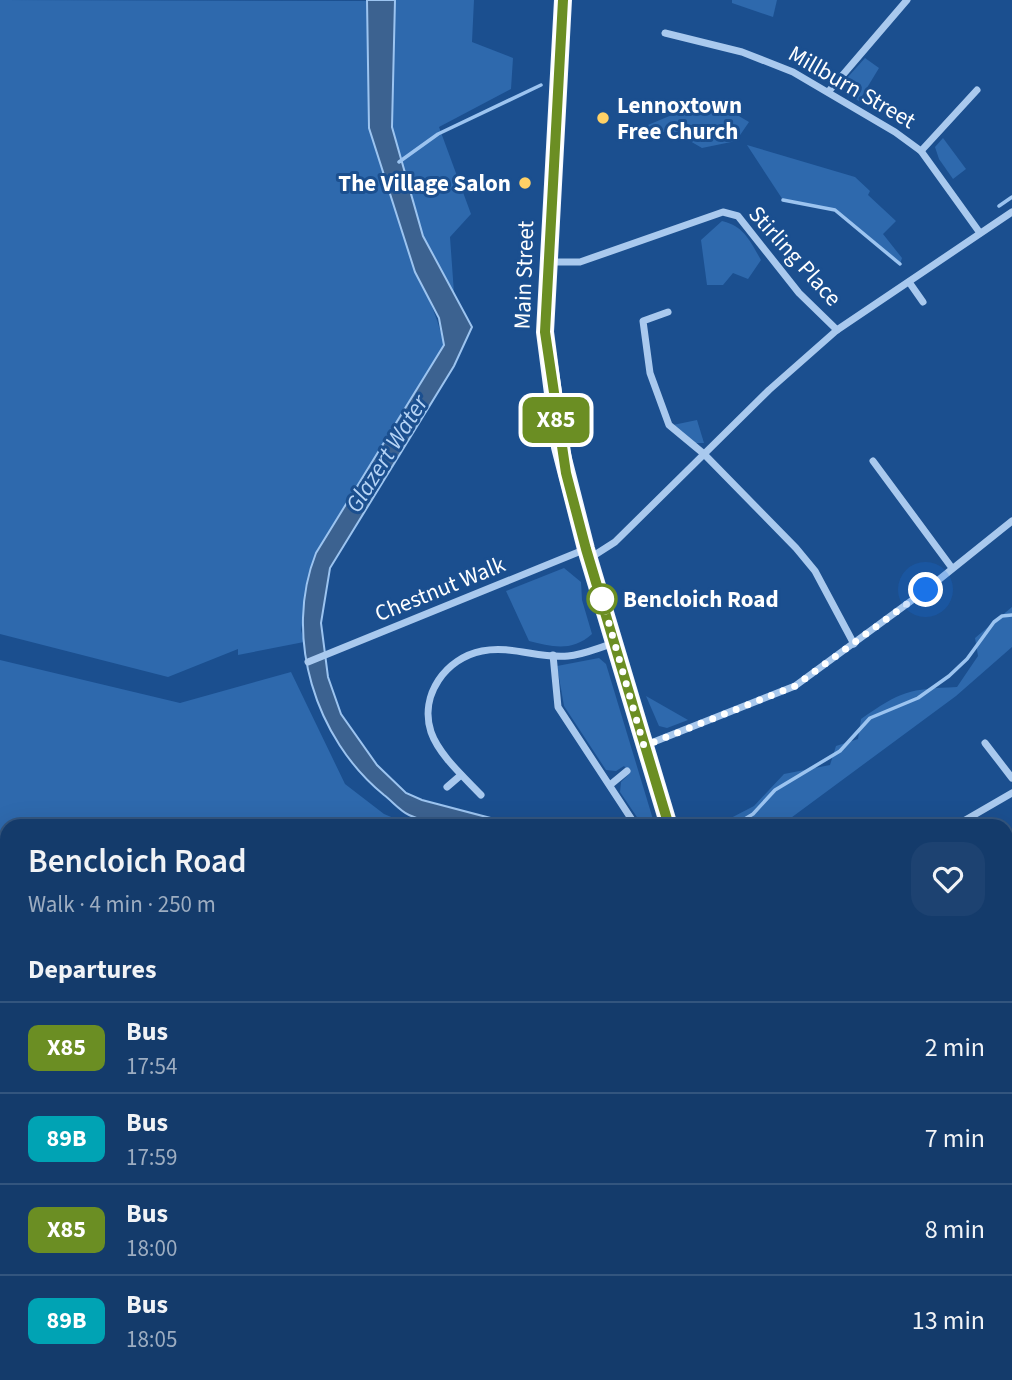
<!DOCTYPE html>
<html lang="en">
<head>
<meta charset="utf-8">
<style>
	:root { --surface:#143b6b; --page:#1d4271; --text:#f1f3f6; --muted:#9dadc1; --line:#33557e }
	body { margin:0; font-family:"Source Sans 3",sans-serif; background:var(--page); color:var(--text); height:100vh; display:flex; flex-direction:column; font-size:26px; white-space:nowrap }
	* { box-sizing:border-box; margin:0 }
	p { font-size:23px; color:var(--muted) }
	.icon { flex:none; width:38px; height:38px; fill:none; stroke:currentColor; stroke-width:2; stroke-linecap:round; stroke-linejoin:round }
	.map { position:relative; flex:1; overflow:hidden }
	.drawer { position:absolute; left:0px; top:819px; width:1013px; height:562px; display:flex; flex-direction:column; background:var(--surface); border-radius:21px 21px 0 0; box-shadow:0 7px 28px #0002,0 0 0 2px var(--line) }
	.drawer>* { flex:none }
	.badge { padding:0 14px; border-radius:10px; font-size:24px; line-height:46px }
	.you { position:absolute; width:35px; height:35px; margin:-18px; border:5px solid #fff; border-radius:50%; background:#1a73e8; box-shadow:0 0 0 10px #1a73e833 }
	.map>.badge { position:absolute; translate:-50% -50%; box-shadow:0 0 0 4px #fff }
	h2 { padding:0 28px; font-size:26px; line-height:63px }
	.round { display:grid; place-items:center; flex:none; width:74px; height:74px; border-radius:21px; background:var(--page) }
	.head { display:flex; align-items:center; justify-content:space-between; height:119px; padding:0 28px }
	h1 { font-size:33px; font-weight:600; line-height:52px }
	ul { padding:0; list-style:none }
	li { display:flex; align-items:center; gap:21px; height:91px; padding:0 28px; border-top:2px solid var(--line) }
	li div { flex:1 }
	li b { display:block; font-size:26px }
	li em { font-style:normal }
	li .badge { min-width:77px; font-weight:700; text-align:center }
	.map>svg:first-child { display:block }
	.green { fill:#2e69ad }
	.water { fill:#3c6290; stroke:#9cc4f0; stroke-width:2 }
	.lines { fill:none; stroke-linecap:round; stroke-linejoin:round }
	.stream { stroke:#9cc4f0; stroke-width:3.5 }
	.minor { stroke:#a9c9ee; stroke-width:7 }
	.secondary { stroke:#d6e6fa; stroke-width:14 }
	.primary { stroke:#f0f6ff; stroke-width:18 }
	.line-casing { stroke:#fff; stroke-width:16 }
	.line { stroke:#6b8e23; stroke-width:10 }
	.walk { stroke:#fff; stroke-width:7; stroke-dasharray:0 12.6 }
	.poi-dot { fill:#ffd166; stroke:#1b4f8f; stroke-width:2.5 }
	.stop-dot { fill:#fff; stroke:#6b8e23; stroke-width:3.5 }
	.labels { text-anchor:middle; dominant-baseline:central; stroke-width:6; stroke-linejoin:round; paint-order:stroke }
	.street-label { font-size:23px; fill:#fff; stroke:#1b4f8f }
	.poi-label { font-size:23px; font-weight:bold; fill:#fff; stroke:#1b4f8f; text-anchor:start }
	.stop-label { font-size:23px; font-weight:bold; fill:#fff; stroke:#1b4f8f; text-anchor:start }
	.water-label { font-size:24px; font-style:italic; fill:#b5d3f5; stroke:#1b4f8f }
</style>
</head>
<body>
<div class="map">
<svg width="1012" height="1380" viewBox="0 0 1012 1380">
	<rect width="100%" height="100%" fill="#1b4f8f"/>
	<g class="green">
		<path d="M0,0L368,1L369,28L406,239C416,276 436,307 444,345L316,553L301,630L304,642L238,655V649L168,677L0,634Z"/>
		<path d="M395,0H474L472,42L513,58L511,89L439,127L471,214L450,237L454,293L423,236L392,127Z"/>
		<path d="M732,0H777L773,17L732,3Z"/>
		<path d="M865,58L879,68L859,101L846,93L847,78Z"/>
		<path d="M710,99L749,122L736,141L702,148L671,130L652,135L648,125Z"/>
		<path d="M943,138L966,169L953,179L939,159L935,147Z"/>
		<path d="M747,145L855,177L870,191L868,195L896,221L883,234L902,258L900,264L835,210L783,200Z"/>
		<path d="M722,221C744,226 750,241 761,260L748,279L733,273L723,285H707L701,240Z"/>
		<path d="M697,420L704,443H695L673,425Z"/>
		<path d="M564,568L581,582L582,600L592,634C572,652 552,647 529,641L506,591Z"/>
		<path d="M1012,607V647L956,696L780,826H723L727,820L754,806L784,774L830,765L836,746L858,739L861,719C901,691 909,689 957,687L978,656L975,638Z"/>
		<path d="M599,658L606,664L655,826H643L620,792L621,782L630,773L624,766L616,771L606,770L564,706L557,666Z"/>
		<path d="M0,660L180,703L291,672L345,784L384,814L413,826H7V1314L0,1310Z"/>
		<path d="M646,696L688,720L667,728L659,726Z"/>
		<path d="M1012,988V1063L1006,1067V993Z"/>
		<path d="M1006,1248L1012,1269V1380H971L969,1374H1006Z"/>
		<path d="M112,1374H180L178,1380H123Z"/>
		<path d="M400,1374H452L450,1380H400Z"/>
		<path d="M634,1374H807L811,1380H617Z"/>
	</g>
	<path class="water" d="M367,0H395L392,127L423,236L472,327L454,366L330,568L321,623L328,677L341,714L377,765L406,793L422,800L521,826C487,826 440,830 409,815C400,811 392,801 384,795C315,739 283,636 316,553L444,345L439,318L415,272L369,128Z"/>
	<g class="lines">
		<g class="stream">
			<path d="M399,162L438,134L541,85"/>
			<path d="M783,200L835,210L900,264"/>
			<path d="M999,206L1012,197"/>
			<path d="M733,826L753,814L775,790L840,751L870,718L918,698L949,676L967,659L994,622L1002,616L1012,615"/>
		</g>
		<g class="minor">
			<path d="M665,33L742,52L793,72L895,132L921,151L980,233"/>
			<path d="M829,91L907,0"/>
			<path d="M921,151L977,90"/>
			<path d="M549,262H580L723,212L738,216L799,293L837,330"/>
			<path d="M909,282L923,302"/>
			<path d="M668,312L643,321L650,373L669,425L704,454L796,548L815,571L854,644"/>
			<path d="M873,461L952,568"/>
			<path d="M590,558L615,542L769,390L837,330L1012,212"/>
			<path d="M553,655L558,707L636,826"/>
			<path d="M308,662L586,549"/>
			<path d="M985,743L1012,778"/>
			<path d="M646,745L795,686L926,590L1012,521"/>
			<path d="M610,785L627,771"/>
			<path d="M447,787L461,775"/>
			<path d="M481,795C464,777 439,755 431,732C419,695 446,658 482,651C512,645 539,659 568,656C583,655 600,647 615,643"/>
			<path d="M955,826L1012,793"/>
			<path d="M1006,902L1012,898"/>
			<path d="M930,1374L932,1380"/>
		</g>
		<path class="secondary" d="M587,1380L602,1374"/>
		<g class="primary">
			<path d="M563,0L545,332L560,447L586,549L669,826"/>
			<path d="M825,1374L828,1380"/>
		</g>
	</g>
	<g class="lines">
		<g class="line-casing">
			<path id="line" d="M563,0L545,332L566,473L586,549L669,826"/>
		</g>
		<use href="#line" class="line"/>
		<path class="walk" d="M602,599L644,746L795,686L926,590"/>
	</g>
	<g class="poi-dot">
		<circle cx="603" cy="118" r="7"/>
		<circle cx="525" cy="183" r="7"/>
	</g>
	<circle class="stop-dot" cx="602" cy="599" r="14"/>
	<g class="labels">
		<g class="street-label">
			<text transform="translate(852 87) rotate(30)">Millburn Street</text>
			<text transform="translate(795 256) rotate(48)">Stirling Place</text>
			<text transform="translate(524 275) rotate(-88)">Main Street</text>
			<text transform="translate(440 589) rotate(-22)">Chestnut Walk</text>
		</g>
		<g class="poi-label">
			<text x="617" y="105">Lennoxtown<tspan x="617" dy="26">Free Church</tspan></text>
			<text x="511" y="183" text-anchor="end">The Village Salon</text>
		</g>
		<g class="stop-label">
			<text x="623" y="599">Bencloich Road</text>
		</g>
		<g class="water-label">
			<text transform="translate(387 454) rotate(-58)">Glazert Water</text>
		</g>
	</g>
</svg>
<div class="you" style="left:926px;top:590px"></div>
<b class="badge" style="left:556px;top:420px;background:#6b8e23;color:#fff">X85</b>
<section class="drawer">
<div class="head"><div><h1>Bencloich Road</h1><p>Walk · 4 min · 250 m</p></div><a class="round"><svg class="icon" aria-label="heart" viewBox="0 0 24 24"><path d="M12 20l-8-8c-3-5 5-10 8-4 3-6 11-1 8 4z"/></svg></a></div>
<h2>Departures</h2>
<ul>
<li><span class="badge" style="background:#6b8e23;color:#fff">X85</span><div><b>Bus</b><p>17:54</p></div><em>2 min</em></li>
<li><span class="badge" style="background:#00a3b4;color:#fff">89B</span><div><b>Bus</b><p>17:59</p></div><em>7 min</em></li>
<li><span class="badge" style="background:#6b8e23;color:#fff">X85</span><div><b>Bus</b><p>18:00</p></div><em>8 min</em></li>
<li><span class="badge" style="background:#00a3b4;color:#fff">89B</span><div><b>Bus</b><p>18:05</p></div><em>13 min</em></li>
</ul>
</section>
</div>
</body>
</html>
